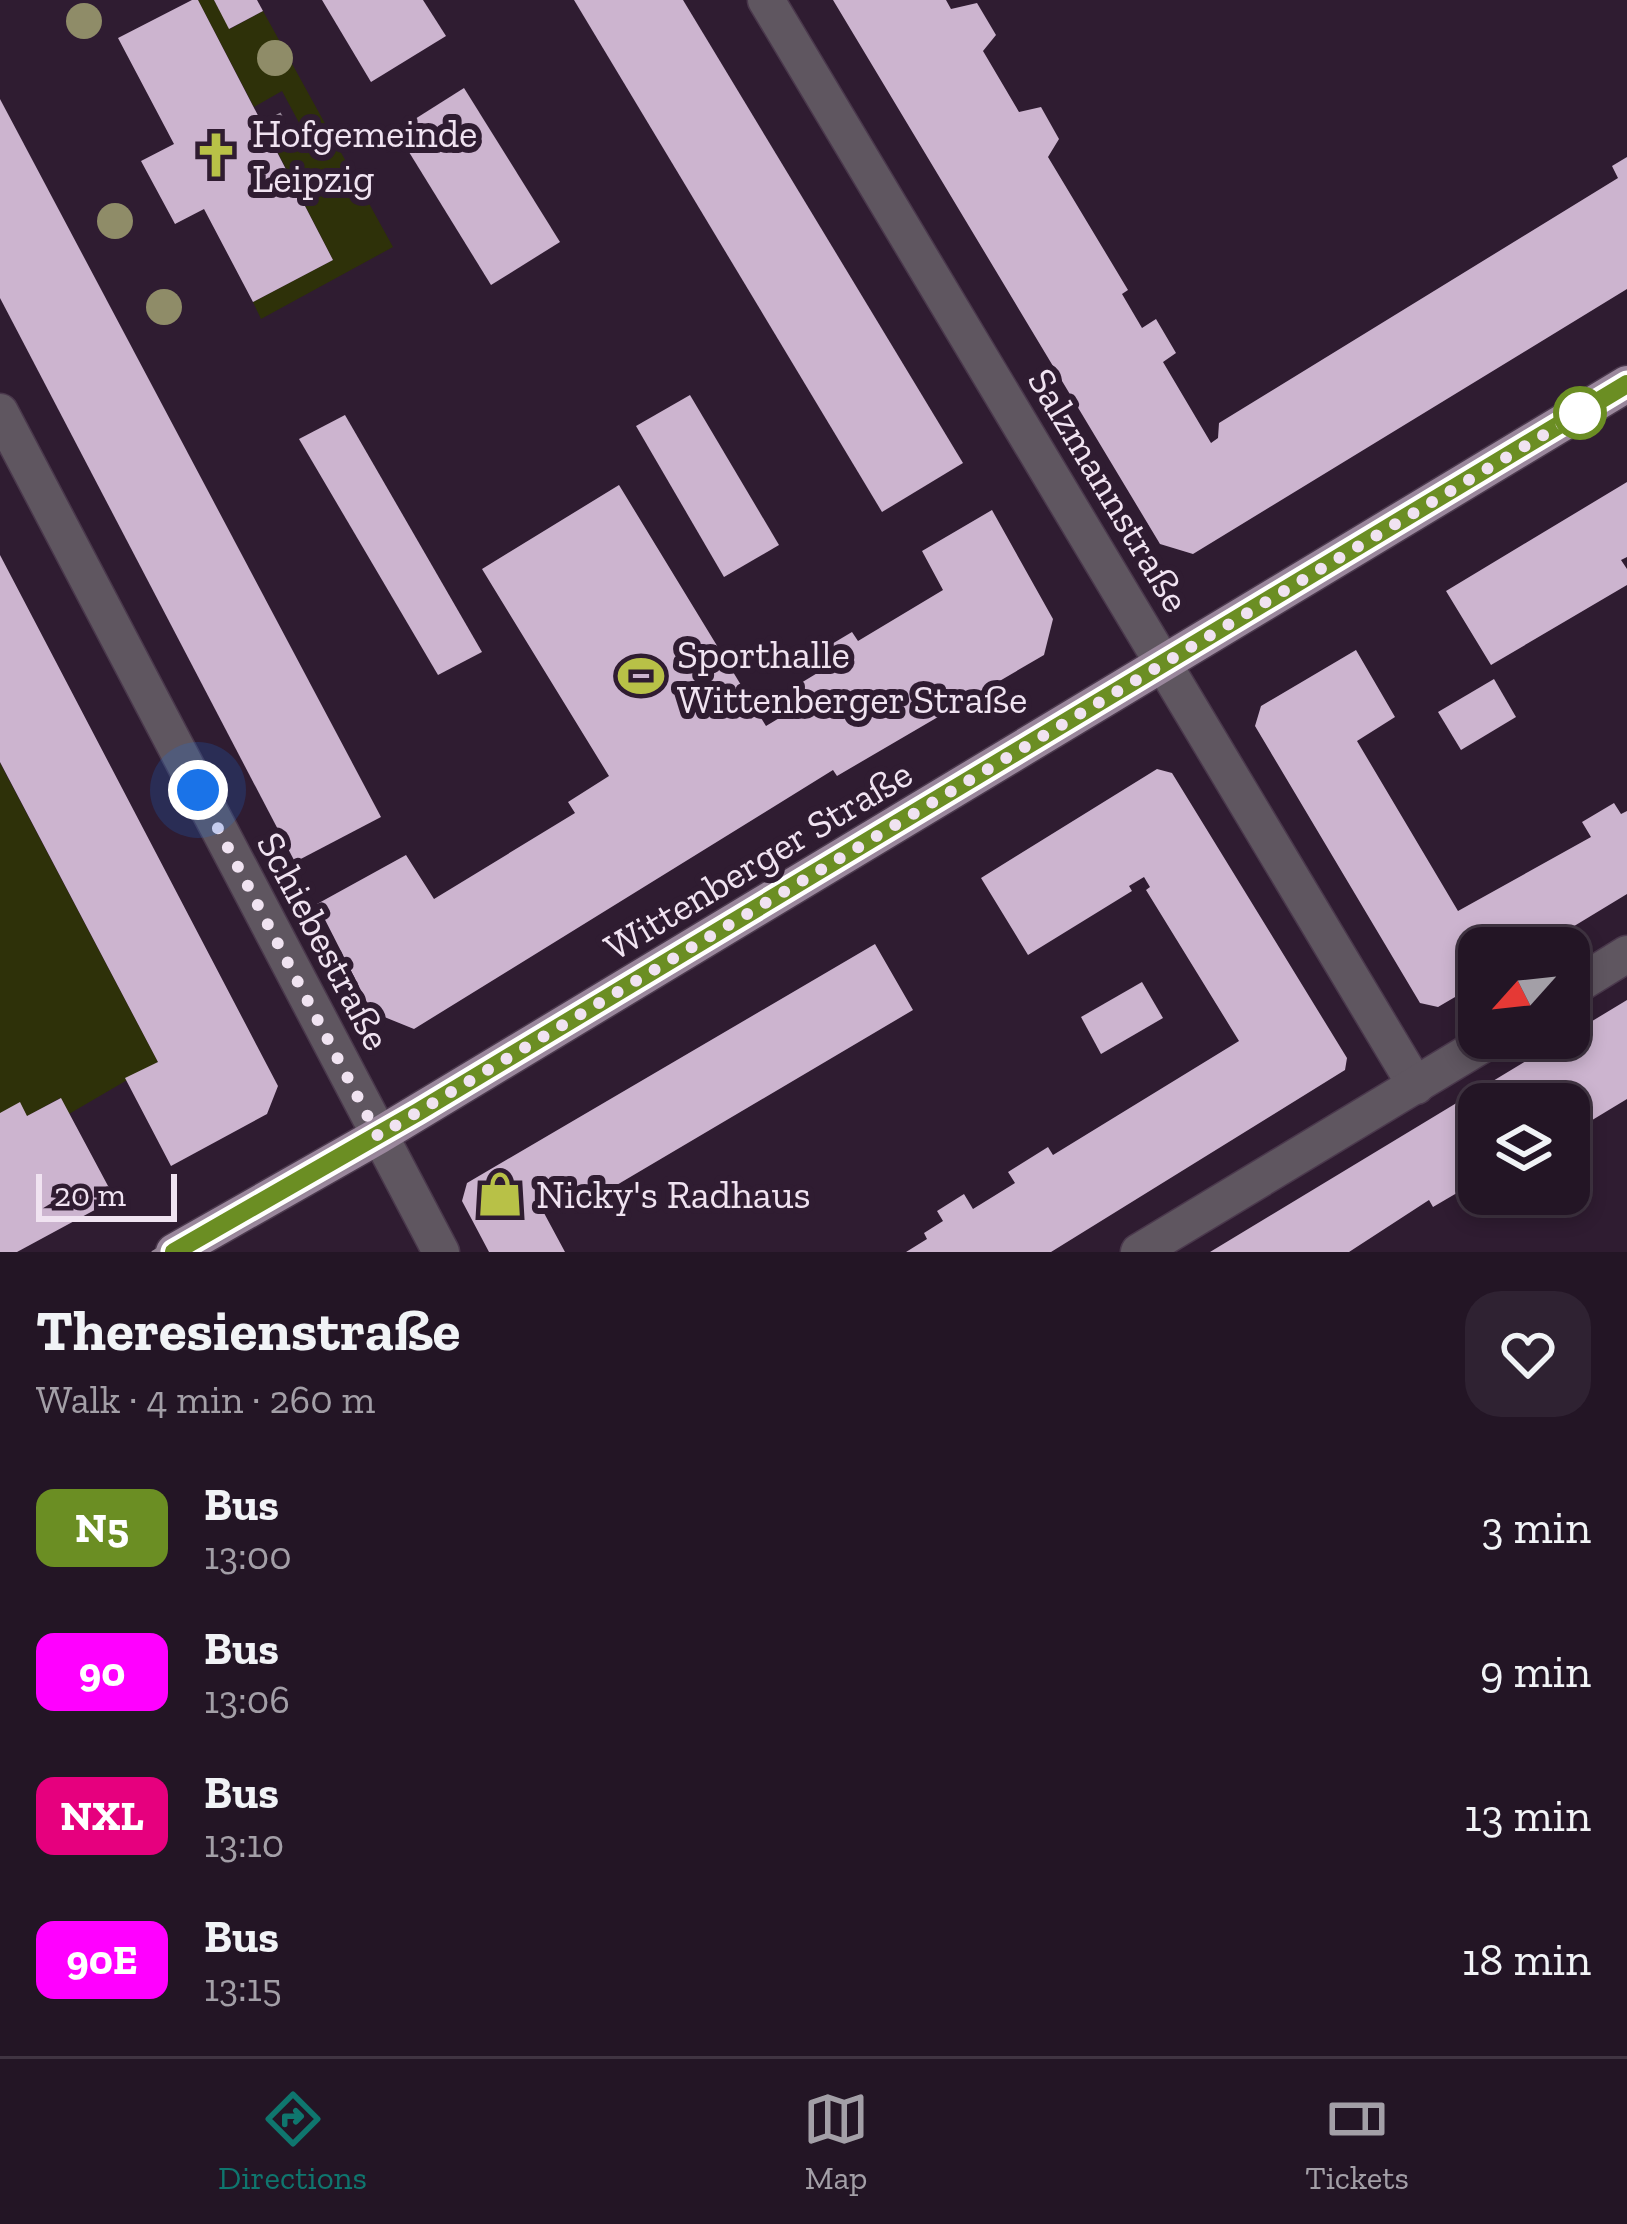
<!DOCTYPE html>
<html lang="en">
<head>
<meta charset="utf-8">
<style>
	:root { --surface:#231525; --page:#2f2232; --text:#f1f3f6; --muted:#a39fa7; --line:#403442; --accent:#0f766e }
	body { margin:0; font-family:"Zilla Slab",serif; background:var(--page); color:var(--text); height:100vh; display:flex; flex-direction:column; font-size:45px; white-space:nowrap }
	* { box-sizing:border-box; margin:0 }
	p { font-size:39px; color:var(--muted) }
	.icon { flex:none; width:66px; height:66px; fill:none; stroke:currentColor; stroke-width:2; stroke-linecap:round; stroke-linejoin:round }
	.map { position:relative; height:1252px; overflow:hidden }
	.panel { display:flex; flex-direction:column; background:var(--surface); flex:1 }
	.panel>* { flex:none }
	.badge { padding:0 24px; border-radius:18px; font-size:42px; line-height:78px }
	.needle { width:78px; rotate:243deg }
	.tools { position:absolute; left:1458px; top:927px; display:grid; gap:24px }
	.tools a { display:grid; place-items:center; width:132px; height:132px; border-radius:24px; background:var(--surface); box-shadow:0 6px 18px #0003,0 0 0 3px var(--line); font-size:60px }
	.scale { position:absolute; left:36px; bottom:30px; width:141px; box-sizing:border-box; padding-left:12px; border:6px solid #f0e3f1; border-top:0; font-size:33px; line-height:42px; white-space:nowrap; color:#f0e3f1; -webkit-text-stroke:9px #2f1c31; paint-order:stroke }
	.you { position:absolute; width:60px; height:60px; margin:-30px; border:9px solid #fff; border-radius:50%; background:#1a73e8; box-shadow:0 0 0 18px #1a73e833 }
	.map>.badge { position:absolute; translate:-50% -50%; box-shadow:0 0 0 6px #fff }
	.round { display:grid; place-items:center; flex:none; width:126px; height:126px; border-radius:36px; background:var(--page) }
	.headline { display:flex; align-items:center; justify-content:space-between; height:204px; padding:0 36px }
	h1 { font-size:57px; font-weight:700; line-height:90px }
	ul { padding:0; list-style:none }
	li { display:flex; align-items:center; gap:36px; height:144px; padding:0 36px }
	li div { flex:1 }
	li b { display:block; font-size:45px }
	li em { font-style:normal }
	li .badge { min-width:132px; font-weight:700; text-align:center }
	.tabs { display:flex; justify-content:space-around; align-items:center; height:168px; border-top:3px solid var(--line); background:var(--surface); font-size:33px; color:var(--muted) }
	.tabs a { display:grid; justify-items:center; gap:6px }
	.tabs .selected { color:var(--accent) }
	.map>svg:first-child { display:block }
	.green { fill:#2e3109 }
	.building { fill:#ccb4cf }
	.lines { fill:none; stroke-linecap:round; stroke-linejoin:round }
	.minor-casing { stroke:#4a384c; stroke-width:39 }
	.major-casing { stroke:#4a384c; stroke-width:39 }
	.path { stroke:#98899a; stroke-width:8; stroke-dasharray:6 9; stroke-linecap:butt }
	.minor { stroke:#5f5660; stroke-width:36 }
	.major { stroke:#9a879c; stroke-width:36 }
	.tram { stroke:#958596; stroke-width:3 }
	.tree { fill:#8f8c68 }
	.line-casing { stroke:#fff; stroke-width:27 }
	.line { stroke:#6b8e23; stroke-width:18 }
	.walk { stroke:#f0e3f1; stroke-width:12; stroke-dasharray:0 21.6 }
	.stop-dot { fill:#fff; stroke:#6b8e23; stroke-width:6 }
	.labels { text-anchor:middle; dominant-baseline:central; stroke-width:12; stroke-linejoin:round; paint-order:stroke }
	.poi-label { font-size:39px; fill:#f0e3f1; stroke:#2f1c31; text-anchor:start }
	.street-label { font-size:39px; fill:#f0e3f1; stroke:#2f1c31 }
</style>
</head>
<body>
<div class="map">
<svg width="1627" height="1252" viewBox="0 0 1627 1252">
	<rect width="100%" height="100%" fill="#2f1c31"/>
	<g class="green">
		<path d="M198,0H214L230,29L263,11L393,247L261,319L253,302L333,260L276,149L304,132L282,91L254,107Z"/>
		<path d="M0,763L158,1062L69,1114L60,1098L0,1131Z"/>
	</g>
	<g class="building">
		<path d="M192,0H198L333,260L253,302L204,209L175,224L141,161L174,144L118,38Z"/>
		<path d="M214,0H257L263,11L229,29Z"/>
		<path d="M322,0H423L446,36L371,82Z"/>
		<path d="M574,0H683L963,463L882,512Z"/>
		<path d="M833,0H946L951,9L977,3L996,35L983,51L1019,112L1041,107L1059,139L1048,157L1128,290L1122,294L1142,328L1156,319L1176,353L1163,362L1211,443L1218,438L1219,423L1618,178L1612,166L1627,157V289L1193,554L1160,544Z"/>
		<path d="M464,88L560,242L491,285L396,131Z"/>
		<path d="M0,99L381,817L295,862L0,298Z"/>
		<path d="M690,395L779,545L724,577L636,426Z"/>
		<path d="M345,415L482,652L438,675L299,439Z"/>
		<path d="M1627,482V557L1621,560L1627,569V585L1491,665L1446,591Z"/>
		<path d="M619,485L766,726L796,708L786,692L824,669L815,654L852,632L858,641L943,590L922,551L992,510L1053,619L1044,655L837,776L833,770L414,1029L372,1012L317,904L406,855L434,899L575,813L568,802L609,776L482,569Z"/>
		<path d="M0,555L278,1086L267,1114L171,1166L125,1078L158,1062L0,762Z"/>
		<path d="M1356,650L1395,717L1357,741L1458,911L1591,837L1582,822L1614,803L1621,814L1627,811V894L1538,948H1479V983L1438,1007L1420,1003L1255,726L1261,706Z"/>
		<path d="M1494,679L1516,717L1461,750L1438,712Z"/>
		<path d="M1157,769L1172,773L1347,1058L1345,1070L1051,1252H906L927,1239L924,1233L943,1221L937,1211L964,1194L973,1209L1015,1183L1008,1172L1048,1147L1053,1155L1239,1041L1146,890L1150,887L1144,877L1129,886L1132,891L1028,955L981,878Z"/>
		<path d="M875,944L913,1010L571,1212L565,1201L544,1213L565,1252H489L462,1201L467,1183Z"/>
		<path d="M1142,982L1163,1018L1101,1054L1081,1017Z"/>
		<path d="M1627,1000V1099L1584,1125L1578,1116L1569,1121V1104H1479V1171L1458,1184L1462,1190L1433,1207L1429,1200L1349,1252H1210Z"/>
		<path d="M61,1098L115,1199L17,1252H0V1113L20,1102L27,1116Z"/>
	</g>
	<g class="lines">
		<g class="minor-casing">
			<g id="minor">
				<path d="M766,0C984,361 1197,725 1416,1086"/>
				<path d="M0,412L441,1252"/>
				<path d="M1569,990L1627,954"/>
				<path d="M1139,1252L1493,1038"/>
			</g>
		</g>
		<g class="major-casing">
			<path id="major" d="M174,1252L378,1136L1627,384"/>
		</g>
		<path class="path" d="M264,126L288,113"/>
		<use href="#minor" class="minor"/>
		<use href="#major" class="major"/>
		<g class="tram">
			<path d="M1271,611L1627,397"/>
			<path d="M153,1252L383,1122L1627,374"/>
			<path d="M200,1252L385,1147L782,904"/>
		</g>
	</g>
	<g class="tree">
		<circle cx="84" cy="21" r="18"/>
		<circle cx="275" cy="58" r="18"/>
		<circle cx="115" cy="221" r="18"/>
		<circle cx="164" cy="307" r="18"/>
	</g>
	<g class="lines">
		<g class="line-casing">
			<path id="line" d="M174,1252L418,1112L1627,384"/>
		</g>
		<use href="#line" class="line"/>
		<path class="walk" d="M198,790L378,1136L1580,413"/>
	</g>
	<defs>
		<g id="church-bare" transform="scale(3.6)"><path d="M-1.2-6h2.4v3.5h3.3v2.4h-3.3V6h-2.4V-.1h-3.3v-2.4h3.3Z" fill="#b8c147" stroke="#2f1c31" stroke-width="2.5" paint-order="stroke"/></g>
		<g id="stadium-bare" transform="scale(3.6)"><path d="M0-5a6.5 5 0 1 0 0 10a6.5 5 0 1 0 0-10ZM-3.5-1.8h7v3.6h-7Z" fill="#b8c147" stroke="#2f1c31" stroke-width="2.5" paint-order="stroke"/></g>
		<g id="shop-bare" transform="scale(3.6)"><path d="M-5-2.5h2.3a2.7 3.5 0 0 1 5.4 0H5L5.5 6h-11ZM-1.5-2.5h3a1.5 2.3 0 0 0-3 0Z" fill="#b8c147" stroke="#2f1c31" stroke-width="2.5" paint-order="stroke"/></g>
	</defs>
	<g fill-rule="evenodd">
		<use href="#church-bare" x="216" y="155"/>
		<use href="#stadium-bare" x="641" y="676"/>
		<use href="#shop-bare" x="500" y="1194"/>
	</g>
	<circle class="stop-dot" cx="1580" cy="413" r="24"/>
	<g class="labels">
		<g class="poi-label">
			<text x="252" y="133">Hofgemeinde<tspan x="252" dy="45">Leipzig</tspan></text>
			<text x="677" y="654">Sporthalle<tspan x="677" dy="45">Wittenberger Straße</tspan></text>
			<text x="536" y="1194">Nicky's Radhaus</text>
		</g>
		<g class="street-label">
			<text transform="translate(1109 490) rotate(59)">Salzmannstraße</text>
			<text transform="translate(758 860) rotate(-31)">Wittenberger Straße</text>
			<text transform="translate(324 941) rotate(62)">Schiebestraße</text>
		</g>
	</g>
</svg>
<div class="tools">
<a><svg class="needle" viewBox="-14 -14 28 28"><path d="M0-13l5 13h-10z" fill="#e53935"/><path d="M0 13l5-13h-10z" fill="#a39fa7"/></svg></a>
<a><svg class="icon" aria-label="layers" viewBox="0 0 24 24"><path d="M12 4l9 5-9 5-9-5zM3 14l9 5 9-5"/></svg></a>
</div>
<div class="scale">20 m</div>
<div class="you" style="left:198px;top:790px"></div>
</div>
<section class="panel">
<div class="headline"><div><h1>Theresienstraße</h1><p>Walk · 4 min · 260 m</p></div><a class="round"><svg class="icon" aria-label="heart" viewBox="0 0 24 24"><path d="M12 20l-8-8c-3-5 5-10 8-4 3-6 11-1 8 4z"/></svg></a></div>
<ul>
<li><span class="badge" style="background:#6b8e23;color:#fff">N5</span><div><b>Bus</b><p>13:00</p></div><em>3 min</em></li>
<li><span class="badge" style="background:#f0f;color:#fff">90</span><div><b>Bus</b><p>13:06</p></div><em>9 min</em></li>
<li><span class="badge" style="background:#e6007e;color:#fff">NXL</span><div><b>Bus</b><p>13:10</p></div><em>13 min</em></li>
<li><span class="badge" style="background:#f0f;color:#fff">90E</span><div><b>Bus</b><p>13:15</p></div><em>18 min</em></li>
</ul>
</section>
<nav class="tabs">
<a class="selected"><svg class="icon" aria-label="directions" viewBox="0 0 24 24"><path d="M12 3l9 9-9 9-9-9zM9 14v-3h6M13 9l2 2-2 2"/></svg>Directions</a>
<a><svg class="icon" aria-label="map" viewBox="0 0 24 24"><path d="M3 6l6-2 6 2 6-2v14l-6 2-6-2-6 2zM9 4v14M15 6v14"/></svg>Map</a>
<a><svg class="icon" aria-label="tickets" viewBox="0 0 24 24"><path d="M3 7h18v10H3zM15 7v10"/></svg>Tickets</a>
</nav>
</body>
</html>
